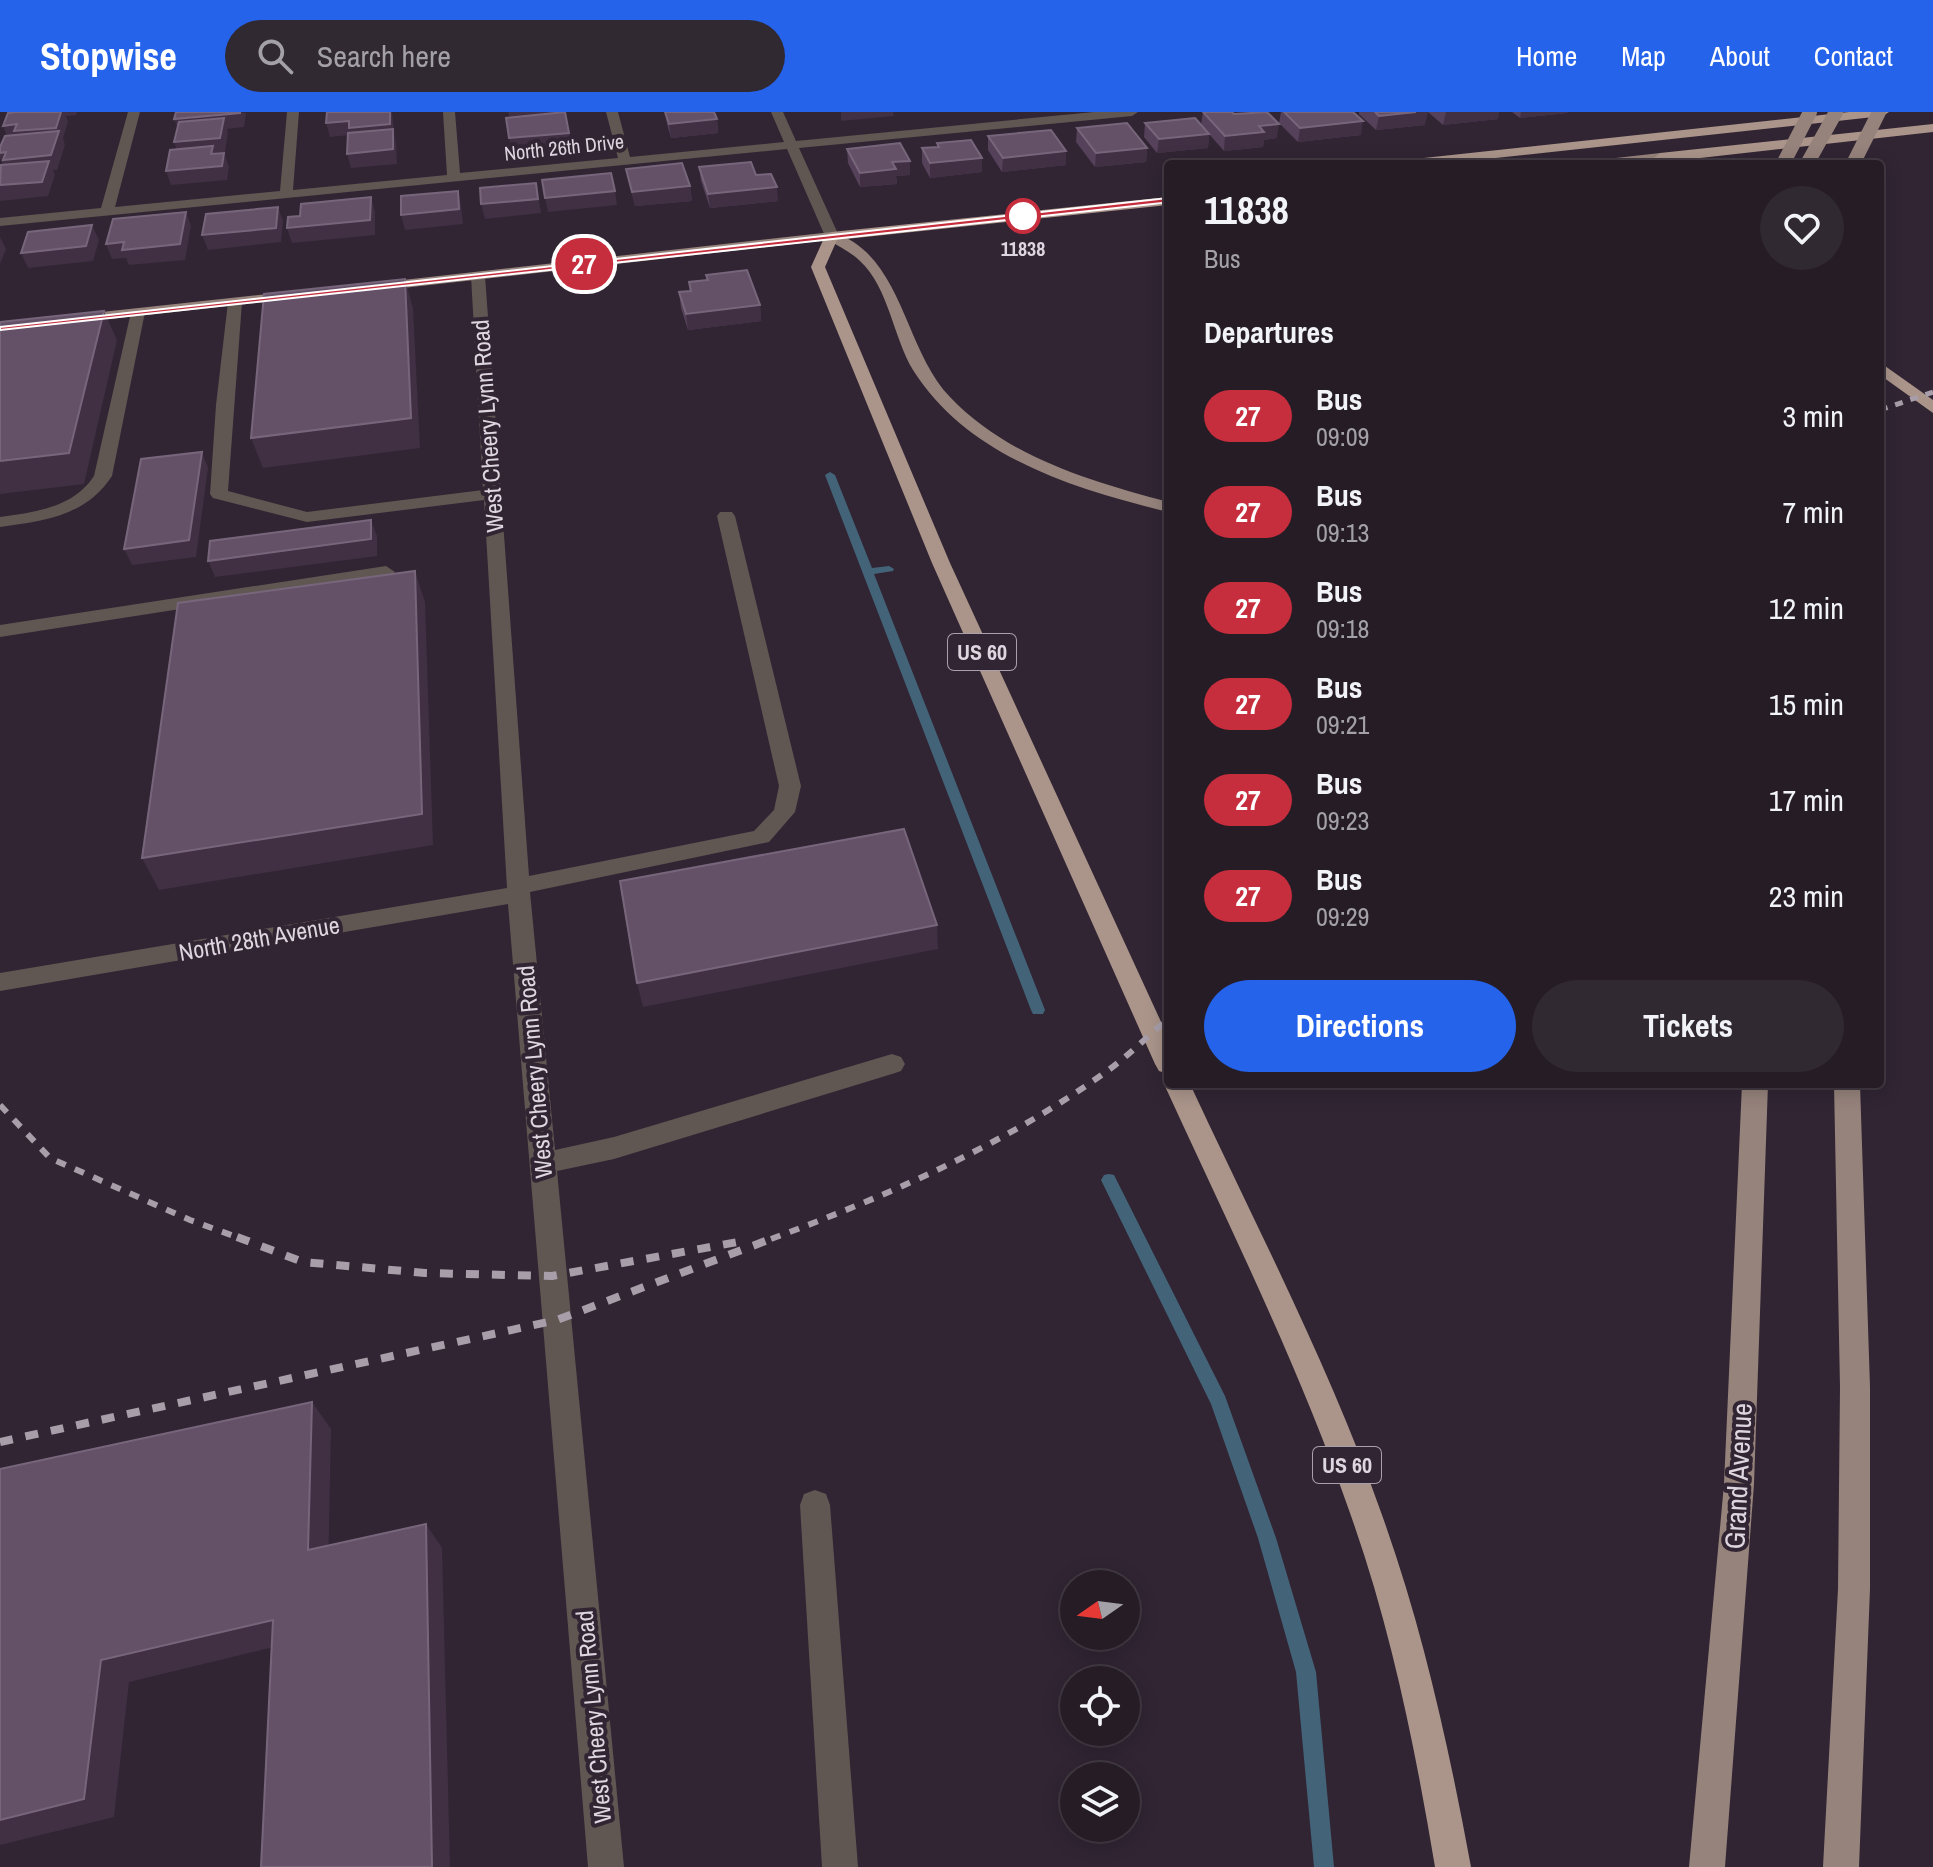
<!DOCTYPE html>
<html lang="en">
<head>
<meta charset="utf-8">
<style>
	:root { --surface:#251c26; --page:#312932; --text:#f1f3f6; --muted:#a3a1a7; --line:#423a43; --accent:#2563eb }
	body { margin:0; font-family:"Archivo Narrow",sans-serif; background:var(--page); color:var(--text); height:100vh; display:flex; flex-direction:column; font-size:30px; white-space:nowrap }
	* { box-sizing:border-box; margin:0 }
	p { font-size:26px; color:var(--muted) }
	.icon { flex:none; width:44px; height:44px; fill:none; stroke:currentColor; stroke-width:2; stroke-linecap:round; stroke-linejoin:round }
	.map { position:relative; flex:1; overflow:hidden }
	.side { position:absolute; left:1164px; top:48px; width:720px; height:928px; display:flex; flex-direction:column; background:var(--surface); border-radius:8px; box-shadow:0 4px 20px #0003,0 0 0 2px var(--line) }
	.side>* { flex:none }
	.badge { padding:0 16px; border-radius:26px; font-size:28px; line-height:52px }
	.needle { width:52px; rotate:256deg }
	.tools { position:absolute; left:1060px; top:1458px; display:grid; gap:16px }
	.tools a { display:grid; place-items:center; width:80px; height:80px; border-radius:50%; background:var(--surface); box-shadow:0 4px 20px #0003,0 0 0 2px var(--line); font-size:40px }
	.map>.badge { position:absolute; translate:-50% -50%; box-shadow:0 0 0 4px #fff }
	h2 { padding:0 40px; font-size:30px; line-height:72px }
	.round { display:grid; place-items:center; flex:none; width:84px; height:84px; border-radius:42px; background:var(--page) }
	.headline { display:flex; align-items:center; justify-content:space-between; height:136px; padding:0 40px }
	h1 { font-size:38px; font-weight:700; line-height:60px }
	.button { display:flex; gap:16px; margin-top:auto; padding:16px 40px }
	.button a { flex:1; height:92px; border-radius:48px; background:var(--accent); color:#fff; font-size:32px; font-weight:700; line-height:92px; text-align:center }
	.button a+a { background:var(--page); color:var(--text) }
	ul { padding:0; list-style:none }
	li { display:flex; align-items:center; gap:24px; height:96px; padding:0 40px }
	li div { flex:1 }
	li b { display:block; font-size:30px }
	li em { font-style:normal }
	li .badge { min-width:88px; font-weight:700; text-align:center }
	header { display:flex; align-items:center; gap:48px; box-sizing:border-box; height:112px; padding:0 40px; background:var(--accent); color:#fff }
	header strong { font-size:38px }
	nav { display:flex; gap:44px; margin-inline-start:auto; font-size:28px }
	.search { width:560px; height:72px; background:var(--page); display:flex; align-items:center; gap:20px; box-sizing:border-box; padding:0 28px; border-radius:44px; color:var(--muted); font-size:30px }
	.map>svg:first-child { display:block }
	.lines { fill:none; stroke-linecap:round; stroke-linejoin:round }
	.stream { fill:#436379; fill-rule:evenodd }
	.minor { fill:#605753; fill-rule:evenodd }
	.major { fill:#96837c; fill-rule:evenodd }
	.highway { fill:#ab958b; fill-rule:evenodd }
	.rail-far2 { stroke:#a79ea9; stroke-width:5; stroke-dasharray:8 8; stroke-linecap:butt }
	.rail-far1 { stroke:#a79ea9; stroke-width:6; stroke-dasharray:10 10; stroke-linecap:butt }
	.rail { stroke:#a79ea9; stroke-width:8; stroke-dasharray:13 13; stroke-linecap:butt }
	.major-bridge { stroke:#96837c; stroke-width:14 }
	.wall { fill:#55415a }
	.shaded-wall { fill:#412f44 }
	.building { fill:#645168; stroke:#77667b; stroke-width:2 }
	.line { fill:#c62d3d; stroke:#fff; stroke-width:2 }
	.stop-dot { fill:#fff; stroke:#c62d3d; stroke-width:4 }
	.labels { text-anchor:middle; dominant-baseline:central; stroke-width:8; stroke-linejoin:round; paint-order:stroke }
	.far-street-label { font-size:20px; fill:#ddd5df; stroke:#312533 }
	.far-stop-label { font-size:20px; font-weight:bold; fill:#ddd5df; stroke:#312533 }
	.shield { fill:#312533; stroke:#a9a0ab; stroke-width:2 }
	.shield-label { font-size:22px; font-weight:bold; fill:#ddd5df }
	.street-label { font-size:24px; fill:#ddd5df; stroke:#312533 }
	.near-street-label { font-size:28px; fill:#ddd5df; stroke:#312533 }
</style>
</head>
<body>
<header>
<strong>Stopwise</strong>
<div class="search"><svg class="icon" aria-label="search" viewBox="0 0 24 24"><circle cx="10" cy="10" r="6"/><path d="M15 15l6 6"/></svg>Search here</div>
<nav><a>Home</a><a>Map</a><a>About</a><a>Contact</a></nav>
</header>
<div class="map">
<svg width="1933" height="1755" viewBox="0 0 1933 1755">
	<rect width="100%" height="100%" fill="#312533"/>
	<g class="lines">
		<g class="stream">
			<path d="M830,360L835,363L872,456L889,454L894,457L893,459L874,462L1045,898L1043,902H1033L1031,898L825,363Z"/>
			<path d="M1109,1062L1114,1063L1225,1284L1276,1426L1316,1560L1334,1755H1314L1296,1560L1258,1426L1211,1292L1101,1068L1104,1063Z"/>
		</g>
		<g class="minor">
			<path d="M128,0H140L115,95L280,79L287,0H299L293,78L447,63L443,0H455L460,61L618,46L606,0H618L630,45L784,30L771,0H783L796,29L1094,0H1138L1132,4L799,36L839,124L832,128L825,124L787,37L0,114V106L101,96Z"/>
			<path d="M478,160L485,164L529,764L754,719L774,698L779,674L717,404L720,400H732L735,404L801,674L795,700L769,730L530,780L555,1038L614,1025L892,942L901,945L905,952L901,959L892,962L614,1047L557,1059L624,1755H588L508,792L0,879V861L507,776L484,388L307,410L213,386L210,382L216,293L228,190L235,186L242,190L228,379L307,400L483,378L471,164Z"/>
			<path d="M138,196L145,200L112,364C86,404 44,409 0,415V405C35,400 73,396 94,364L131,200Z"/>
			<path d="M386,454L395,460L392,464L0,525V513Z"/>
			<path d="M815,1378L826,1382L830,1393L858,1755H822L800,1393L804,1382Z"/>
		</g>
		<g class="major">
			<path d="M1660,41L1665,42V48L1592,52L1598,48Z"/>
			<path d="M832,120C903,142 903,236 950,285C1007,345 1090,369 1168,390V400C1074,377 968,345 913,258C893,225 889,176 860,149C851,140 839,135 829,128L376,179L369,175L376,171Z"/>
			<path d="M296,179L301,180V186L74,211L67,207L74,203Z"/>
			<path d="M1742,972H1768L1754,1372L1725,1755H1689L1724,1372Z"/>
			<path d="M1834,972H1860L1870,1275V1477L1859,1755H1823L1838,1477L1840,1275Z"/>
		</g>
		<g class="highway">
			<path d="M1849,0H1889L1883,4L1440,52H1399L1405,48Z"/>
			<path d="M1933,12V20L1647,52L1660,41Z"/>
			<path d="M1168,85V93L837,128L825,155L950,451L1168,925V962L1159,959L1155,952L932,451L811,155L825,124L832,120Z"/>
			<path d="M1885,254L1933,288V301L1880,263V256Z"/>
			<path d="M1168,965V972H1190C1256,1114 1330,1255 1382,1403C1423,1517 1449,1636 1471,1755H1435C1415,1635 1391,1516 1350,1401C1299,1254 1229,1114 1164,972Z"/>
		</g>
		<path class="rail-far2" d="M1880,298L1933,280"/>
		<g class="rail-far1">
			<path d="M0,993L50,1046L190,1108L242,1127"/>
			<path d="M771,1127C887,1084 1002,1034 1103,962C1126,946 1147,925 1168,907"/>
		</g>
		<g class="rail">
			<path d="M237,1125L303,1150L425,1161L552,1164L743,1129"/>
			<path d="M0,1330L557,1208L776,1125"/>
		</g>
		<g class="major-bridge">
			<path d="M1783,52L1810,0"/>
			<path d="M1807,52L1836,0"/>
			<path d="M1853,52L1879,0"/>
		</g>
	</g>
	<g class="wall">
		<path d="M665,0L717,7L718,21L671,26L667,12Z"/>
		<path d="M1203,0L1234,2L1277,26L1264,28L1263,35L1224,39L1209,22L1208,36L1157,41L1144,25L1145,11L1201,13Z"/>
		<path d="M1281,0H1353L1361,23L1298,30L1279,11Z"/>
		<path d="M1359,0H1416L1425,13L1376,18L1359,2Z"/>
		<path d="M1428,0H1499L1498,7L1443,13Z"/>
		<path d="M1512,0H1568L1567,1L1520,6Z"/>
		<path d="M1077,16L1147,36L1146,50L1095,55L1076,30Z"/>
		<path d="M988,24L1066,53L1002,60L988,38Z"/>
		<path d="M937,31L982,60L930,66L922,51V36L937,35Z"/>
		<path d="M847,37L910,63L896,64L897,72L860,75L848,51Z"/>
		<path d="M699,55L756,63L778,89L710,96L701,69Z"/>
		<path d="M626,57L690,74L692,89L635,94Z"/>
		<path d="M706,163L760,193L761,209L688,218L681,196L679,180L690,179L689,170L706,168Z"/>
	</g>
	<g class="shaded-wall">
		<path d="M18,0H77L76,3L66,4L68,10L63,26L65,33L57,58H53L55,63L48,84L0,89V73L4,55L0,46V41L9,28L3,14Z"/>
		<path d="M240,0L246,1L244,15L227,17L228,20L225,40L215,41H224L229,55L227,68L171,73L166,59L179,44L174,30L179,21L174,7Z"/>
		<path d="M354,0H392L394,20L396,31L397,52L351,56L347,42L350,23L330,25L326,11Z"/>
		<path d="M508,0H553L554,10L510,8Z"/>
		<path d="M841,0H893L894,4L841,9Z"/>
		<path d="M1416,0H1428L1425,13L1376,18L1379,4Z"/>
		<path d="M1446,0H1499L1498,7L1443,13Z"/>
		<path d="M1521,0H1568L1567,1L1520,6Z"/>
		<path d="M717,7L718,21L671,26L669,12Z"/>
		<path d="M1363,9L1361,23L1298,30L1300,16Z"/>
		<path d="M1279,12L1277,26L1264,28L1263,35L1224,39L1225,24L1259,14Z"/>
		<path d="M569,21L572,35L512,40L509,26Z"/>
		<path d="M1209,22L1208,36L1157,41L1159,27Z"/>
		<path d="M1147,36L1146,50L1095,55L1096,41Z"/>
		<path d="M1066,39V53L1002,60L1003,46Z"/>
		<path d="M982,46V60L930,66V51Z"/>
		<path d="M910,49V63L896,64L897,72L860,75V61L892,50Z"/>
		<path d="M536,71L541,101L485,107L481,92Z"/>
		<path d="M690,74L692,89L635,94L632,80Z"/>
		<path d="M777,75L778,89L710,96L708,82Z"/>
		<path d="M458,79L461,93L463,112L405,118L401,103Z"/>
		<path d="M615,79L617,93L548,100L545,86Z"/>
		<path d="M371,85L375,100V123L292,131L287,116Z"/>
		<path d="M278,95L283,109L281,130L208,138L202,123Z"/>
		<path d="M186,100L191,114L185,148L129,153L126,146L112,147L106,132Z"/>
		<path d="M92,113L99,128L93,149L28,156L21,141Z"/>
		<path d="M0,125L6,137L0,152Z"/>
		<path d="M405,167L413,196L420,336L263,356L251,326Z"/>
		<path d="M760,193L761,209L688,218L686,202Z"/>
		<path d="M104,199L117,228L84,372L0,382V349Z"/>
		<path d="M202,340L208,356L196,445L132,453L124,437Z"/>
		<path d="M371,408L377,424V444L215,465L208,449Z"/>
		<path d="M415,459L425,490L433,733L159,778L142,746Z"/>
		<path d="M937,813L938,837L643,895L637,871Z"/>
		<path d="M312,1290L331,1317L328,1462L308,1438Z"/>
		<path d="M426,1412L442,1436L450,1755H432Z"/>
		<path d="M273,1508L294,1530L129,1570L114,1705L0,1733V1708L101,1548Z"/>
	</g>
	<g class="building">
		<path d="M17,0H61L56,16L14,19L17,12L3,14L8,1Z"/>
		<path d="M176,0H240V1L174,7Z"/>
		<path d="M327,0H390V12L349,16V9L326,11Z"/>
		<path d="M565,0L569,21L509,26L506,6Z"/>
		<path d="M665,0H714L717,7L669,12Z"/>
		<path d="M1203,0H1232L1234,2L1267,0L1279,12L1259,14L1264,20L1225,24Z"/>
		<path d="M1284,0H1353L1363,9L1300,16Z"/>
		<path d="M1375,0H1416L1379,4Z"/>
		<path d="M224,6L220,26L174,30L179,10Z"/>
		<path d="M1195,6L1209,22L1159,27L1145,11Z"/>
		<path d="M1127,11L1147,36L1096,41L1077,16Z"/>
		<path d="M393,17V37L347,42L348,21Z"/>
		<path d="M1051,18L1066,39L1003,46L988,24Z"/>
		<path d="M59,19L51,43L3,48L6,40L0,41V35L5,24Z"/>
		<path d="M971,28L982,46L930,51L922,36L939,35L937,31Z"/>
		<path d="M900,31L910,49L892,50L896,57L860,61L847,37Z"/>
		<path d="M213,34L211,42L224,41L222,54L166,59L170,38Z"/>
		<path d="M49,49L42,70L0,73L1,53Z"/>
		<path d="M751,50L756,63L771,62L777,75L708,82L699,55Z"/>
		<path d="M682,51L690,74L632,80L626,57Z"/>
		<path d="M611,61L615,79L545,86L542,68Z"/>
		<path d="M536,71L538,87L481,92L480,76Z"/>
		<path d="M458,79L459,97L401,103V84Z"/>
		<path d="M371,85L370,108L287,116L288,105L300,104L301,92Z"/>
		<path d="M278,95L276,116L202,123L206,102Z"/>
		<path d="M186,100L180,132L122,138L124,130L106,132L113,107Z"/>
		<path d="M92,113L86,134L21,141L28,120Z"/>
		<path d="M747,158L760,193L686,202L679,180L691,179L689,170L708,168L706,163Z"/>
		<path d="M405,167L411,306L251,326L264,182Z"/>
		<path d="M104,199L69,341L0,349V210Z"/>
		<path d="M202,340L189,428L124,437L141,347Z"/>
		<path d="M371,408V427L208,449L210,429Z"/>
		<path d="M415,459L422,702L142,746L178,491Z"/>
		<path d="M904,717L937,813L637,871L620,769Z"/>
		<path d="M312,1290L308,1438L426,1412L432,1755H261L273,1508L101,1548L84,1687L0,1708V1357Z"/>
	</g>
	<path class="line" d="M1168,86L1171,90L0,218V215Z"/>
	<circle class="stop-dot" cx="1023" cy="104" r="16"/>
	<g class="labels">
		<g class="far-street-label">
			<text transform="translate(564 35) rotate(-6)">North 26th Drive</text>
		</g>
		<g class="far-stop-label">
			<text x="1023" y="136">11838</text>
		</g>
		<g class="shield">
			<rect x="948" y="522" width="68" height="36" rx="6"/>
			<rect x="1313" y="1335" width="68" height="36" rx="6"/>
		</g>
		<g class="shield-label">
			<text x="982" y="540">US 60</text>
			<text x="1347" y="1353">US 60</text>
		</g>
		<g class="street-label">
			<text transform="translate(487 314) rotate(-94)">West Cheery Lynn Road</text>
			<text transform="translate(259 826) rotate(-10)">North 28th Avenue</text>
			<text transform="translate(534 960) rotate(-95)">West Cheery Lynn Road</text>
			<text transform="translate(593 1605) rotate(-95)">West Cheery Lynn Road</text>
		</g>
		<g class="near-street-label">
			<text transform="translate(1738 1364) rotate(-87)">Grand Avenue</text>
		</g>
	</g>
</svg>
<div class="tools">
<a><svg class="needle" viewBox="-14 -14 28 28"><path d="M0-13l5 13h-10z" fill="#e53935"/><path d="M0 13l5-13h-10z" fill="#a3a1a7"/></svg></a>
<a><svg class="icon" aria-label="locate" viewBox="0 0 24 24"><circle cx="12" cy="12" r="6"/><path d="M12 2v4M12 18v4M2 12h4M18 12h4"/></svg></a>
<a><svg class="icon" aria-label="layers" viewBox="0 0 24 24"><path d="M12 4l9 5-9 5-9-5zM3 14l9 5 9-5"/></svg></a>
</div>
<b class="badge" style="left:584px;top:152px;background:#c62d3d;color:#fff">27</b>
<section class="side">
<div class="headline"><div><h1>11838</h1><p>Bus</p></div><a class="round"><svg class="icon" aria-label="heart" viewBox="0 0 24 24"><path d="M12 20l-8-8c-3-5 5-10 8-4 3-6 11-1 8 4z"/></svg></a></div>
<h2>Departures</h2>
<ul>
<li><span class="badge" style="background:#c62d3d;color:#fff">27</span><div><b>Bus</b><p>09:09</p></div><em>3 min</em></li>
<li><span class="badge" style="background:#c62d3d;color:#fff">27</span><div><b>Bus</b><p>09:13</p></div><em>7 min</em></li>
<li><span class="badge" style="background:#c62d3d;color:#fff">27</span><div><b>Bus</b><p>09:18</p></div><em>12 min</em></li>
<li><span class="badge" style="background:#c62d3d;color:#fff">27</span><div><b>Bus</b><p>09:21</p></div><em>15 min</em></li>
<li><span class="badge" style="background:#c62d3d;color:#fff">27</span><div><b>Bus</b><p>09:23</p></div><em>17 min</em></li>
<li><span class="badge" style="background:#c62d3d;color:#fff">27</span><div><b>Bus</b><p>09:29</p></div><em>23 min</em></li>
</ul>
<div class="button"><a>Directions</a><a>Tickets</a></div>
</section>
</div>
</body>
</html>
